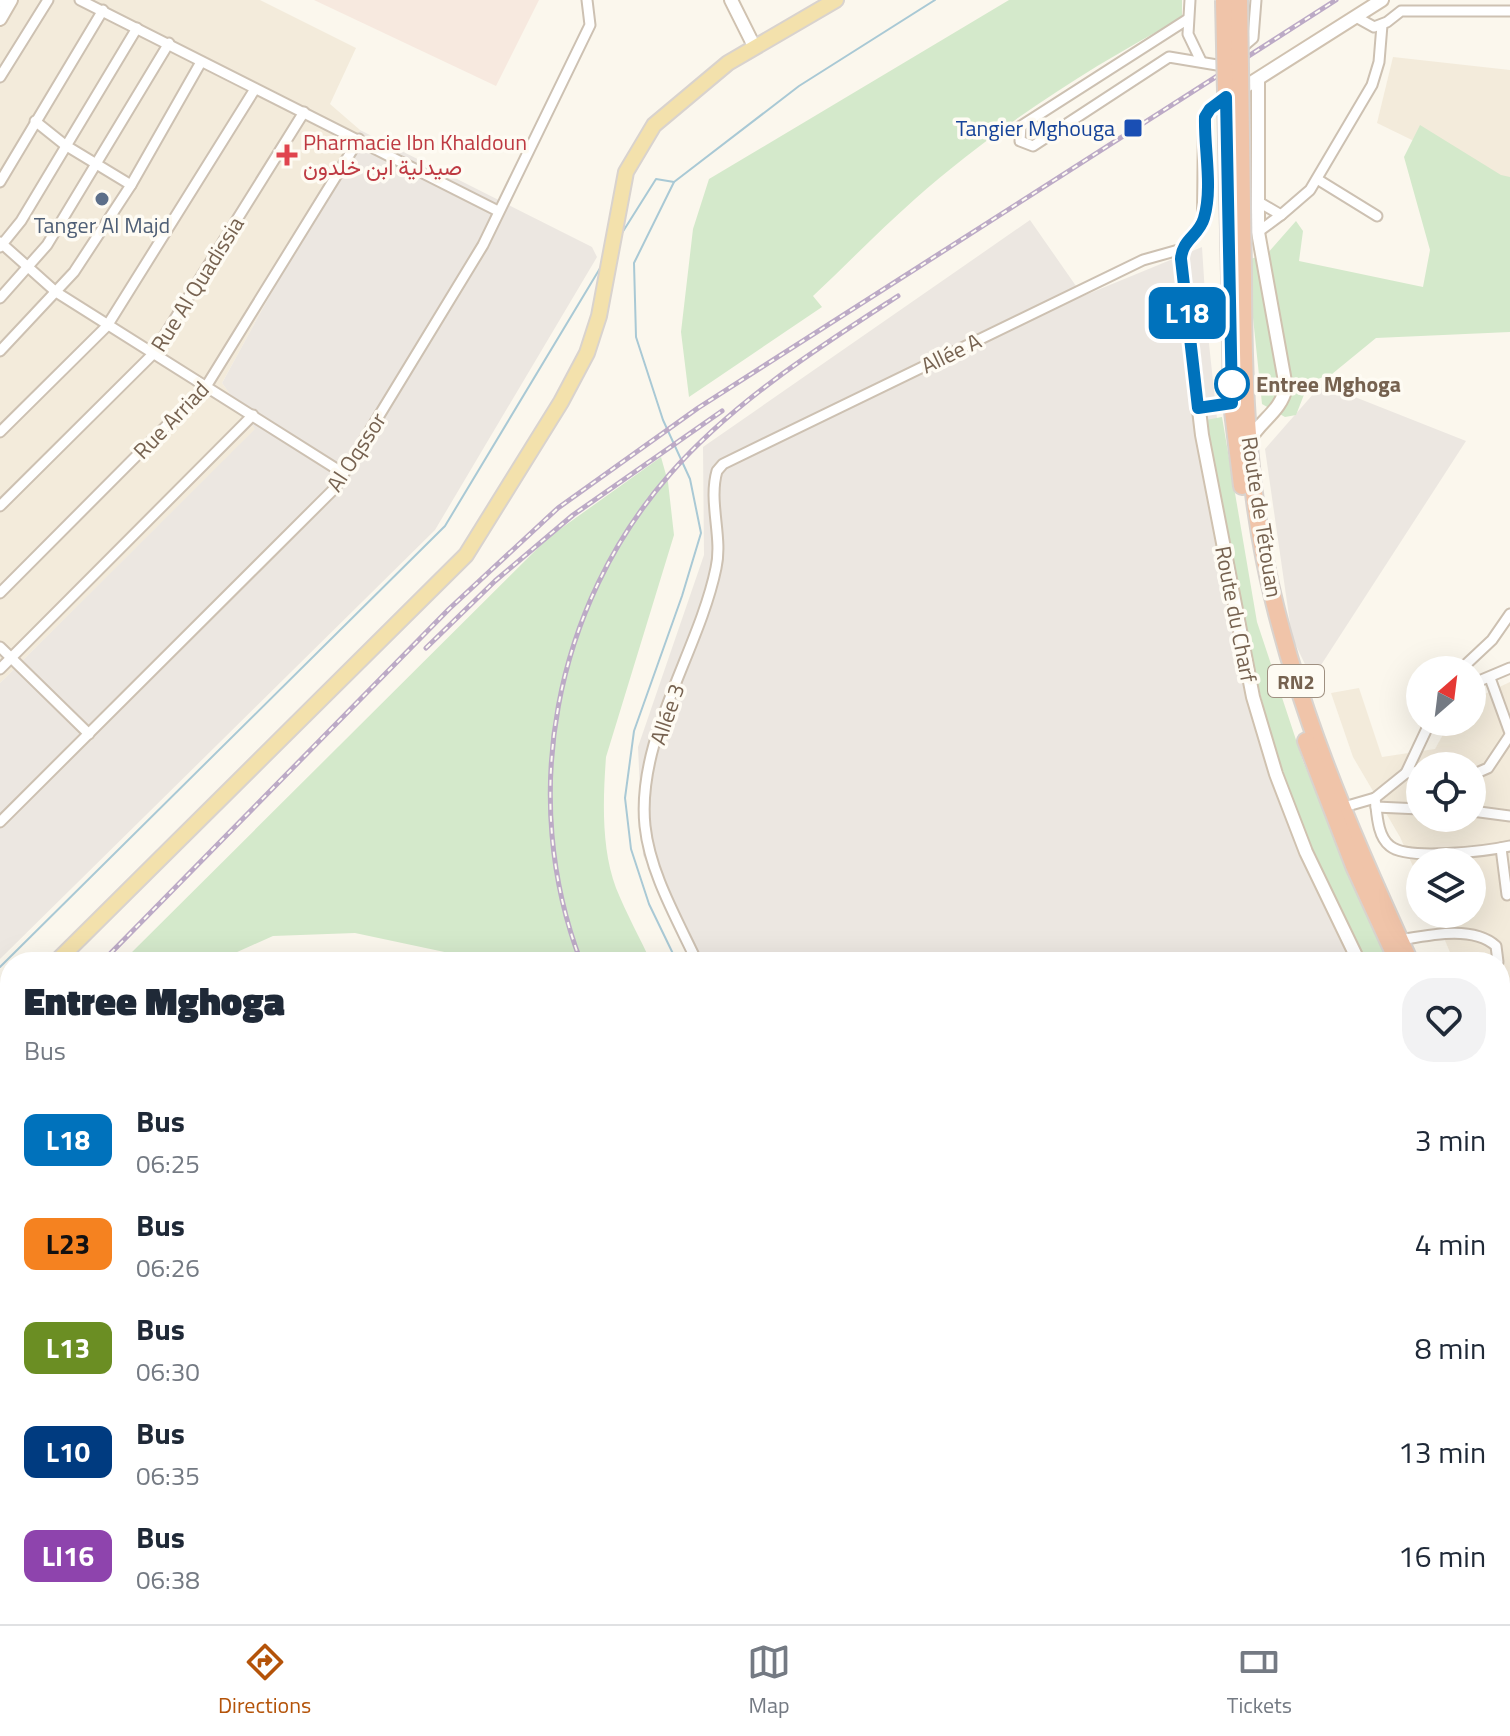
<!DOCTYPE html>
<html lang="en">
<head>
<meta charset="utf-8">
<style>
	:root { --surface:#fff; --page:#f2f2f3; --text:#1f2937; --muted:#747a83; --line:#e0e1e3; --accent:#b45309 }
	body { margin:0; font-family:"Titillium Web",Vazirmatn,sans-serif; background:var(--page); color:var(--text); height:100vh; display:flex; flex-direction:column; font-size:30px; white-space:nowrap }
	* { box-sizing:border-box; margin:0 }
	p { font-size:26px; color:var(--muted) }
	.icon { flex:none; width:44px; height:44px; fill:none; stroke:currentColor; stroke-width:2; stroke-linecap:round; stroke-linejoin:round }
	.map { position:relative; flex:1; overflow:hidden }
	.drawer { position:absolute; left:0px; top:952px; width:1510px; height:672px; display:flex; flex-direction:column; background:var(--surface); border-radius:32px 32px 0 0; box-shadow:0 8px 32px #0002 }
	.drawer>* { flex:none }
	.badge { padding:0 16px; border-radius:12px; font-size:28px; line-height:52px }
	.needle { width:52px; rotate:28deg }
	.fabs { position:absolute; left:1406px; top:656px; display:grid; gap:16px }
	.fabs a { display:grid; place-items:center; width:80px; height:80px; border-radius:50%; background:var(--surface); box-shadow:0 8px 32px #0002; font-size:40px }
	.map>.badge { position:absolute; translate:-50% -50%; box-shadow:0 0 0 4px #fff }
	.round { display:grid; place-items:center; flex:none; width:84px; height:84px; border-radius:32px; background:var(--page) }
	.summary { display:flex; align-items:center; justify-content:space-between; height:136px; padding:0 24px }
	h1 { font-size:38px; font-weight:800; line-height:60px }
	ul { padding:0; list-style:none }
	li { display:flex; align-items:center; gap:24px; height:104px; padding:0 24px }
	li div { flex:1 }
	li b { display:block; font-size:30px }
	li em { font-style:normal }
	li .badge { min-width:88px; font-weight:700; text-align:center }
	.tabs { display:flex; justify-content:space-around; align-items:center; height:112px; border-top:2px solid var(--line); background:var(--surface); font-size:22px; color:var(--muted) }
	.tabs a { display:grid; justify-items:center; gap:4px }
	.tabs .active { color:var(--accent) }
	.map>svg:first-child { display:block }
	.residential { fill:#f3ebdb; fill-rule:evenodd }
	.commercial { fill:#f7e9df }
	.industrial { fill:#ece7e1 }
	.green { fill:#d4e9cb }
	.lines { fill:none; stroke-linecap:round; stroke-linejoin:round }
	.stream { stroke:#a9c9d5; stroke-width:2 }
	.street-casing { stroke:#cdc1b2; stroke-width:13 }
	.secondary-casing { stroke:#d0c2b0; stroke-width:16 }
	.primary-casing { stroke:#d9d3ce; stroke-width:18 }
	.highway-casing { stroke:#d9d3ce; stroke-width:20 }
	.street { stroke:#fff; stroke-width:9 }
	.secondary { stroke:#fff; stroke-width:12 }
	.primary { stroke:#f3e1ac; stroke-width:14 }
	.highway { stroke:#f0c4a9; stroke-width:16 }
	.rail-casing { stroke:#bcaac6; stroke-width:5 }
	.rail { stroke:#fefbf3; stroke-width:2; stroke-dasharray:6; stroke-linecap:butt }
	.highway-bridge-casing { stroke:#d9d3ce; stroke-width:20; stroke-linecap:butt }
	.highway-bridge { stroke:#f0c4a9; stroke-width:16 }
	.line-casing { stroke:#fff; stroke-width:18 }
	.line { stroke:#0072bc; stroke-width:12 }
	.transit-dot { fill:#1a4fb4; stroke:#fefbf3; stroke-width:3 }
	.health-dot { fill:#e0444e; stroke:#fefbf3; stroke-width:3 }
	.service-dot { fill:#5c6f8a; stroke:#fefbf3; stroke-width:3 }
	.stop-dot { fill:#fff; stroke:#0072bc; stroke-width:4 }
	.labels { text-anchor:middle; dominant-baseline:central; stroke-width:7; stroke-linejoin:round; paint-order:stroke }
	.shield { fill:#fefbf3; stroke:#9f9081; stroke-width:2 }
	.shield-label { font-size:20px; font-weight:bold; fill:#766250 }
	.transit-label { font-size:22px; fill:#164399; stroke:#fefbf3; text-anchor:end }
	.health-label { font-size:22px; fill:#be3a42; stroke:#fefbf3; text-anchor:start }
	.service-label { font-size:22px; fill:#4e5e75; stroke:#fefbf3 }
	.street-label { font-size:22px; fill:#766250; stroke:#fefbf3 }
	.stop-label { font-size:22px; font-weight:bold; fill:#766250; stroke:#fefbf3; text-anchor:start }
</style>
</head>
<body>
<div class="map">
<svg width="1510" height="1624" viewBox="0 0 1510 1624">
	<rect width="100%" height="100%" fill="#fbf7ed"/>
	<g class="residential">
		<path d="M0,0H260L356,48L330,104L360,130L222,383L256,429L0,683Z"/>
		<path d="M1393,57L1510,70V183L1488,177L1377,123Z"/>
		<path d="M1510,682V1073L1500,1057V962H1454L1434,914H1472V862H1420V882L1400,837L1353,757L1331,693L1359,688L1382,757L1435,749L1450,722H1472V700ZM1420,766H1472V818H1420Z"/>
	</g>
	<path class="commercial" d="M314,0H539L496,86Z"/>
	<g class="industrial">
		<path d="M360,130L592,247L597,257L435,530L0,959V683L255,429L222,383Z"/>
		<path d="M1030,220L1083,296L1202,247L1207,325L1246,690L1290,830L1359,962H694L643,855L638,747L704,555L703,447Z"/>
		<path d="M1322,384L1466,441L1312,679L1292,637L1265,449Z"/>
		<path d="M1500,1223L1510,1237V1624H1012L1007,1614H1500Z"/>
	</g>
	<g class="green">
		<path d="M1009,0H1182V18C1088,68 995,128 915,199C880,230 847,264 813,296L822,307L689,397L681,332L693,229L709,179Z"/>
		<path d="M1420,125L1501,175L1510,177V332L1376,338L1332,374L1309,382L1296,415L1285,417L1262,404L1247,260L1267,254L1296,221L1303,231L1299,261L1423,287L1430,250L1404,157Z"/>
		<path d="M1222,417L1257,622L1303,761L1388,962H1366C1272,797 1235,607 1206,420Z"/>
		<path d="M661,457L668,482L674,535L606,757C603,799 601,848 616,888C626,913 640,938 651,962H471L468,957L355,933L273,936L215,962H122L549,537Z"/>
		<path d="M185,1614H490L484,1624H181Z"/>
		<path d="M835,1614H915L920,1624H835Z"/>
	</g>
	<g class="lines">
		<g class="stream">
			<path d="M674,182L634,263L636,337L663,420L690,479L701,533L682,596L634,731L625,798L631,849L649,904L677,962"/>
			<path d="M622,233L656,179L674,182L799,86L935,0"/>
			<path d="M0,967L445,526L602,265"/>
			<path d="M996,1614L1000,1624"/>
		</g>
		<g class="street-casing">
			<g id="street">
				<path d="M80,0L498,211"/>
				<path d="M1190,0L1188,34L1201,61"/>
				<path d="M1356,17L1374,27L1387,22L1401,11H1510"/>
				<path d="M1188,19L1021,126L1020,141L1033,146L1169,57L1217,65L1227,58"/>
				<path d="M1239,50L1253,38L1256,0"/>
				<path d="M0,77L48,0"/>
				<path d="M35,121L65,145L131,185"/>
				<path d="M1317,179L1377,216"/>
				<path d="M0,182L103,10"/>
				<path d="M1257,201L1281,215L1258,232"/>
				<path d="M1281,215L1310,190L1372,85L1379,62L1382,25"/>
				<path d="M0,242L56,292L343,473"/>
				<path d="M0,247L21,221L137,28"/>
				<path d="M0,298L47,245L169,43"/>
				<path d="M0,351L74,272L131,185L201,62"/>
				<path d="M0,432L107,326L255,89"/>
				<path d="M0,506L153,354L304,112"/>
				<path d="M0,593L207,385L359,139"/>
				<path d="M0,647L89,734"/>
				<path d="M0,669L253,415"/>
				<path d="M1460,670L1492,640L1510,614"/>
				<path d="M1490,678L1510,733"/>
				<path d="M1472,684L1510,668"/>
				<path d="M1406,773L1430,722"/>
				<path d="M1472,775L1488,768L1510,735"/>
				<path d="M1375,798L1406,773L1420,771"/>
				<path d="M1344,807L1375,798C1377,813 1377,836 1390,846C1408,861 1487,851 1510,846"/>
				<path d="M1376,807L1420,809"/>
				<path d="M1472,811L1510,816"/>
				<path d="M0,822L335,488L483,245L590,25L587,0"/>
				<path d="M1501,848L1507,895"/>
				<path d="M1400,940C1429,935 1473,925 1496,946L1498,962"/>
				<path d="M697,962C677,919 650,873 645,826C636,739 699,651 716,568C723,537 708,502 717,471L723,464L1143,260L1182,249"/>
				<path d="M1018,1614L1023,1624"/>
			</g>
		</g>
		<g class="secondary-casing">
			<g id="secondary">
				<path d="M731,0L754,46"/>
				<path d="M0,1V0"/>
				<path d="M0,19L11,0"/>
				<path d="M1198,408L1232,403"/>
				<path d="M1249,441C1260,420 1281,412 1286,387L1258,232V80"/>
				<path d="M1359,962L1306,852L1276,774L1253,697L1202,435L1181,259C1182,240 1197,235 1204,218L1205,117L1210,109L1382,0"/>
				<path d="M1500,1208L1510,1223"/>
				<path d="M1500,1237L1510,1232"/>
				<path d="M0,1576L10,1581"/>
				<path d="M69,1614L87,1624"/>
				<path d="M934,1614L939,1624"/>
			</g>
		</g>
		<g class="primary-casing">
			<g id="primary">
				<path d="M56,962L466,555L561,402L587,353L599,316L626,172L654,125L728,63L836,0"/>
				<path d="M0,1017L10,1007"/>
			</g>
		</g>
		<g class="highway-casing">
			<g id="highway">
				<path d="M1230,276L1232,403L1242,486"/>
				<path d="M1243,276C1243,372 1246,467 1265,561C1293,700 1351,834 1410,962"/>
				<path d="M1306,741L1354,866L1398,962"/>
				<path d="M1500,1124L1510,1139"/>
				<path d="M1500,1141L1510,1156"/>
			</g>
		</g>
		<use href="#street" class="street"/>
		<use href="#secondary" class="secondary"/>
		<use href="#primary" class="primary"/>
		<use href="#highway" class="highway"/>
		<g class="rail-casing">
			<g id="rail">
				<path d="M426,648L495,581L573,515L722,411"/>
				<path d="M102,962L449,609L558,508L698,408L1336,0"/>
				<path d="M581,962C518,798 554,606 670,474C734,401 818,348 898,296"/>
				<path d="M0,1065L10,1055"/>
				<path d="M0,1095L10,1088"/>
				<path d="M863,1614L865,1624"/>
			</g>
		</g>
		<use href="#rail" class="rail"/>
		<g class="highway-bridge-casing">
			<g id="highway-bridge">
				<path d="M1224,0L1230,276"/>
				<path d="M1239,0L1243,276"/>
			</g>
		</g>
		<use href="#highway-bridge" class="highway-bridge"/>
	</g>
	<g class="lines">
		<g class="line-casing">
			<path id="line" d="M1226,97L1232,403L1198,408L1181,259C1182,239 1199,236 1204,218C1213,187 1204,149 1205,117L1210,109Z"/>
		</g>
		<use href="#line" class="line"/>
	</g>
	<rect class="transit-dot" x="1123" y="118" width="20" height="20" rx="4"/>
	<path class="health-dot" d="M283 143h8v8h8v8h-8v8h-8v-8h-8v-8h8z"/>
	<circle class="service-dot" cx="102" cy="199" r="8"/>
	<circle class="stop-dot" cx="1232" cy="384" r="16"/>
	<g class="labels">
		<rect class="shield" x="1268" y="665" width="56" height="32" rx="6"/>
		<g class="shield-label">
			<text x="1296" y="681">RN2</text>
		</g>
		<g class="transit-label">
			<text x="1115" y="128">Tangier Mghouga</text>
		</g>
		<g class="health-label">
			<text x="303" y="142">Pharmacie Ibn Khaldoun<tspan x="303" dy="25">صيدلية ابن خلدون</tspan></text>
		</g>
		<g class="service-label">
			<text x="102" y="225">Tanger Al Majd</text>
		</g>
		<g class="street-label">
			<text transform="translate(197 284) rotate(-58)">Rue Al Quadissia</text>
			<text transform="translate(951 353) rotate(-26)">Allée A</text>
			<text transform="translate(171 420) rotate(-46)">Rue Arriad</text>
			<text transform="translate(356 452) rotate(-57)">Al Oqssor</text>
			<text transform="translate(1262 517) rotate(81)">Route de Tétouan</text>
			<text transform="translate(1236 614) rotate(79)">Route du Charf</text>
			<text transform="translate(667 714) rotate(-71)">Allée 3</text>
		</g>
		<g class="stop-label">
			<text x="1256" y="384">Entree Mghoga</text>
		</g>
	</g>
</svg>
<div class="fabs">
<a><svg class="needle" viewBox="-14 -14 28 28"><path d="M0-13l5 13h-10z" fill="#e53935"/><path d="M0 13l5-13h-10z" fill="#747a83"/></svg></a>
<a><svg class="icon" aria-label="locate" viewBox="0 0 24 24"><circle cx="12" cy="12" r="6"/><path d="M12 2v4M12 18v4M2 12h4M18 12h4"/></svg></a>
<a><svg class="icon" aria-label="layers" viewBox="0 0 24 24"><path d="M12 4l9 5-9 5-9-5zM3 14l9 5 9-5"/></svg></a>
</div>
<b class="badge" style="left:1187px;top:313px;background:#0072bc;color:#fff">L18</b>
<section class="drawer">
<div class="summary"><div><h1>Entree Mghoga</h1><p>Bus</p></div><a class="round"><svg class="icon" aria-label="heart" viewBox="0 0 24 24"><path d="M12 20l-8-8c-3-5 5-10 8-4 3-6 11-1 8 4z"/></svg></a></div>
<ul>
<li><span class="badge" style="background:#0072bc;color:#fff">L18</span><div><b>Bus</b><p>06:25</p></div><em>3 min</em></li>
<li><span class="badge" style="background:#f58220;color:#111">L23</span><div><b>Bus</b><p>06:26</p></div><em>4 min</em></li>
<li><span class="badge" style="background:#6b8e23;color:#fff">L13</span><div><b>Bus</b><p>06:30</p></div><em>8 min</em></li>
<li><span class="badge" style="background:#003b80;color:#fff">L10</span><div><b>Bus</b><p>06:35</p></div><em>13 min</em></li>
<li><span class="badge" style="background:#8e44ad;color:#fff">LI16</span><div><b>Bus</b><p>06:38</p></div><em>16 min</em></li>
</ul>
</section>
</div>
<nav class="tabs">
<a class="active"><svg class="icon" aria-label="directions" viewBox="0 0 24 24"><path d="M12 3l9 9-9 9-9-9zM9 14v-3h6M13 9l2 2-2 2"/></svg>Directions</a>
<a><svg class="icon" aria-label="map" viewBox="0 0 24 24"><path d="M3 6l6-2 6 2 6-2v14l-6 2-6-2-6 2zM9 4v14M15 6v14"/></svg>Map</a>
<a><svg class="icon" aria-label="tickets" viewBox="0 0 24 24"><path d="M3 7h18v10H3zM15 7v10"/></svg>Tickets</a>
</nav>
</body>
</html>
